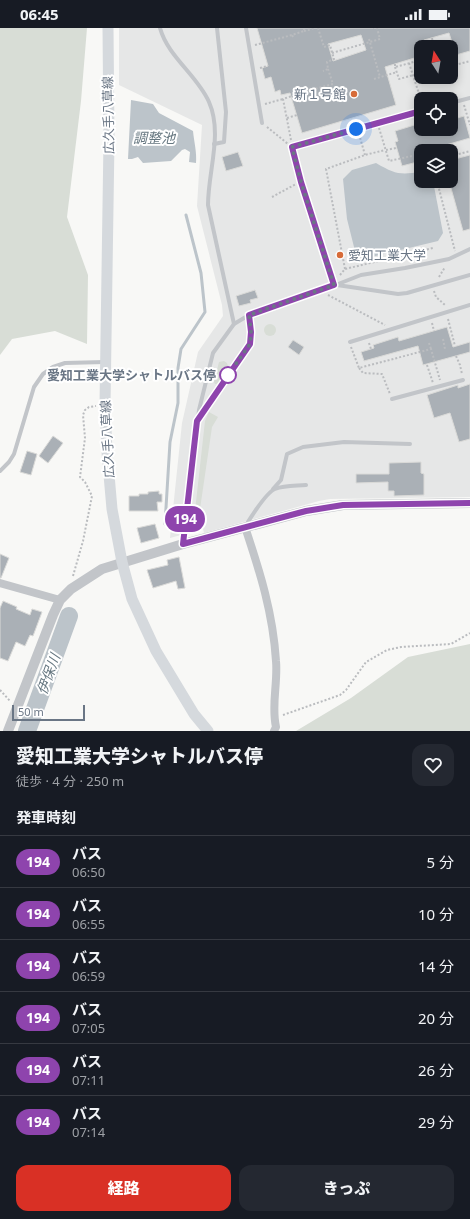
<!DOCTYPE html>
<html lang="ja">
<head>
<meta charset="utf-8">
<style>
	:root { --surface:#171b24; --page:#242831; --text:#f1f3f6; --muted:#9ea1a6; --line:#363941; --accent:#d93025 }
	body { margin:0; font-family:"Noto Sans","Noto Sans JP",sans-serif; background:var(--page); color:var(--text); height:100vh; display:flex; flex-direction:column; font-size:15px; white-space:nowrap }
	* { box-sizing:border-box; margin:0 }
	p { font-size:13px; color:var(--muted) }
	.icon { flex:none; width:22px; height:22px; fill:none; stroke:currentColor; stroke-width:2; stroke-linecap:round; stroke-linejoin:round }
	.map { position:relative; height:703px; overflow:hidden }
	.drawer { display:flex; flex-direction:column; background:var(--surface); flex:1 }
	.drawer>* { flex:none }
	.badge { padding:0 8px; border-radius:13px; font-size:14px; line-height:26px }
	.needle { width:26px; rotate:349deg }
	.buttons { position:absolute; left:414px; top:12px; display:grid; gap:8px }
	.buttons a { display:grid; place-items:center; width:44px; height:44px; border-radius:8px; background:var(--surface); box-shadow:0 2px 10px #0003; font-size:20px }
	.scale { position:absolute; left:12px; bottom:10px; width:73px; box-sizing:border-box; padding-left:4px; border:2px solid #6a7685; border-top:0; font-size:11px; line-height:14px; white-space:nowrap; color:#6a7685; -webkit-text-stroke:3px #fff; paint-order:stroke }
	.you { position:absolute; width:20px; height:20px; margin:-10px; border:3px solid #fff; border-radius:50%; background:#1a73e8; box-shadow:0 0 0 6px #1a73e833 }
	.map>.badge { position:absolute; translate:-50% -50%; box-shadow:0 0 0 2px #fff }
	h2 { padding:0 16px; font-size:15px; line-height:36px }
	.round { display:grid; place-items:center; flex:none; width:42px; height:42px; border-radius:12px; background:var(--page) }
	.summary { display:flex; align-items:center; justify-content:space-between; height:68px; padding:0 16px }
	h1 { font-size:19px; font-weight:800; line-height:30px }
	.primary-button { display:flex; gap:8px; margin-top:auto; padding:8px 16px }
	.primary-button a { flex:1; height:46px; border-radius:12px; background:var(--accent); color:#fff; font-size:16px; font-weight:800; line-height:46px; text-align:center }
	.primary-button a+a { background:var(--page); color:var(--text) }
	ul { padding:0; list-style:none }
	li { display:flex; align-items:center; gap:12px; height:52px; padding:0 16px; border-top:1px solid var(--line) }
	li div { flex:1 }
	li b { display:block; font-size:15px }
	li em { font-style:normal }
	li .badge { min-width:44px; font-weight:700; text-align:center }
	.status { display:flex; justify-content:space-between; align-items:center; height:28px; padding:0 20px; background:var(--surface); direction:ltr }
	.status svg { height:11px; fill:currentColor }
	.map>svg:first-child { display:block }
	.built { fill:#e6e7e7; fill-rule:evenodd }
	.green { fill:#d8ddd6 }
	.water { fill:#bcc4ca }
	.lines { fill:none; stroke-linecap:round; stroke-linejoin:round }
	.stream { stroke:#bcc4ca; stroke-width:3 }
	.river { stroke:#bcc4ca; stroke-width:18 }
	.building { fill:#aab0b6; stroke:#dadad8; fill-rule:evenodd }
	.path { stroke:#babcbf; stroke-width:2; stroke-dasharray:2 2; stroke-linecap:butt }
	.service { stroke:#c2c5c9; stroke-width:4 }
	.minor { stroke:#c2c5c9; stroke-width:8 }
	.tertiary { stroke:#c2c5c9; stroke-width:10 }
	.secondary { stroke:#d5d9dd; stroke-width:11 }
	.line-casing { stroke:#fff; stroke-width:9 }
	.line { stroke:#8e44ad; stroke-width:6 }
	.walk { stroke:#6a7685; stroke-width:4; stroke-dasharray:0 7.2 }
	.poi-dot { fill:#d76b38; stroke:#fff; stroke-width:1.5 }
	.stop-dot { fill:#fff; stroke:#8e44ad; stroke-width:2 }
	.labels { text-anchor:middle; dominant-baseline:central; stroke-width:4; stroke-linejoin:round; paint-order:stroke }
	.poi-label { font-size:13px; fill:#6a7685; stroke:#fff; text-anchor:end }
	.street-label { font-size:13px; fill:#6a7685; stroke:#fff }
	.stop-label { font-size:13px; font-weight:bold; fill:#6a7685; stroke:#fff; text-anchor:end }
	.water-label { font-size:14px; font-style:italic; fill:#667780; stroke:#fff }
</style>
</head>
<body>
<div class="status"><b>06:45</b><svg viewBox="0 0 49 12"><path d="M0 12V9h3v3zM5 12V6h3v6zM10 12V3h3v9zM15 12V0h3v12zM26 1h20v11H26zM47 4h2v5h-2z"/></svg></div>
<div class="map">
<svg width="470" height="703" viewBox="0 0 470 703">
	<rect width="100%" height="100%" fill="#f8f8f6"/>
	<path class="built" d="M119,0H470V469L330,471L319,473L204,505L203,501L170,510L182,395L198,324L223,288L222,277L197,178L202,97L119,57ZM421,19H451V49H421ZM421,71H451V101H421ZM421,123H451V153H421Z"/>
	<g class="green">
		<path d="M0,0H87L81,73L67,189L88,247L87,316L55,303L12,311L0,327Z"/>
		<circle cx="270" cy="302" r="6"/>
		<path d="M224,333L227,335L228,338L217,356H215L214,354L219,334Z"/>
		<path d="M209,384L218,389L212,399L200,481L195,483L205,393Z"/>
		<path d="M470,616V703H296L351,670L408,629Z"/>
	</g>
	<g class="water">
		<path d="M131,72L153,76L159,85L193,103C194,114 197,124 196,135L189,134L190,124L185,121L182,122L171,133L143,135L138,129L132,131H128Z"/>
		<path d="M376,135C395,146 399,147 421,144V153H433L443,205L438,213L363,231H357L347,191L343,151L352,142Z"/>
	</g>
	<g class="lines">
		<path class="stream" d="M165,496L170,414L178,375V340L181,321L205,284L201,245L186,187"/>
		<path class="river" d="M27,703L69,588"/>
	</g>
	<g class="building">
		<path d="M257,0H470V23L456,27L449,5L424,12L426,19H421V28L385,39L396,77L302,105L290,65L281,67L280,62L275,64L271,49L265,51L262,40L268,38ZM361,7L366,22L333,33L328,16Z"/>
		<path d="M464,88L470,110L432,121V123H421V133L402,138L395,114L398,113L395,103L421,95V101H451V92Z"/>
		<path d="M238,124L243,138L226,143L222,129Z"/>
		<path d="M470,127V201L463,203L449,153H451V132Z"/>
		<path d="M255,262L258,270L250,272L251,275L239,278L236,268Z"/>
		<path d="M447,299L453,319L470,314V324L423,337L418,318L364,333L361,324L374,320L373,317L398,309L399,313Z"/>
		<path d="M293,312L304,319L299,327L288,319Z"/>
		<path d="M470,356V411L459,414L450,385L434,390L427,367L458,357V360Z"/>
		<path d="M53,408L63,415L48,435L39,428Z"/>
		<path d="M27,423L37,426L31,447L20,444Z"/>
		<path d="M421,434V445L424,446V467L394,468V463H388V454L356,455V446H389V435Z"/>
		<path d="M159,463V466H162V474H157L158,483H129V468H139V466H148V464Z"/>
		<path d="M155,496L159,510L141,515L137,500Z"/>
		<path d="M0,526L9,530L1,550H0Z"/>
		<path d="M179,529L185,560L178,561L176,553L153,560L147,542L168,537L167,532Z"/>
		<path d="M3,573L17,579L16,581L30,587L32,581L42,584L33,608L30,607L25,618L16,614L8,633L0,630V580Z"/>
	</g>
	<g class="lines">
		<g class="path">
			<path d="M318,0L324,19L330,17L334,31L327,34L328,41L323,43"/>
			<path d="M373,0H374"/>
			<path d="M304,3L315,0"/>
			<path d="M293,9L292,7L304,3V1"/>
			<path d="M432,10L434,19"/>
			<path d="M369,11L380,49"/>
			<path d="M255,17L292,7"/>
			<path d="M332,25L380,11L377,0"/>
			<path d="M409,35L421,72"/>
			<path d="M395,36V39L421,32"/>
			<path d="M451,38L470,33"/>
			<path d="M395,39L399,51L421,45"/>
			<path d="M260,40L268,38"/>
			<path d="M374,51L397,44"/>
			<path d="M304,64L333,56L328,41"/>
			<path d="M265,76L283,71"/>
			<path d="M464,77L470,97"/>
			<path d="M287,90L297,87"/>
			<path d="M267,99L288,116"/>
			<path d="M379,100L389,133L421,126"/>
			<path d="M359,106L365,127"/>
			<path d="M291,112L283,71L304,64L303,61"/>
			<path d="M386,122L396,120"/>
			<path d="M451,128L470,123"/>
			<path d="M437,153L455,223"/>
			<path d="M272,169L296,156"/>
			<path d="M345,241L326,141L365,127L385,122"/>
			<path d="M340,247L345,241L433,220"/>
			<path d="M439,249L445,239"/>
			<path d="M434,263L436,269L445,277V278"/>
			<path d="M328,267L385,297"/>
			<path d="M448,291L455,318"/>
			<path d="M432,295L434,303"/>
			<path d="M443,311L445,321"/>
			<path d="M369,315L371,321"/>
			<path d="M429,315L431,321"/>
			<path d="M351,319L359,340L431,321L440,352"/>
			<path d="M456,328L460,337L462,346"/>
			<path d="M427,337L433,355"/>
			<path d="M359,340L363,345L382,346L390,366"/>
			<path d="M73,548L83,513L92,468L85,454L80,449L85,410L83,387L85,382L89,379L96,378"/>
			<path d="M0,662L10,673"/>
			<path d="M283,687L340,667L346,662L366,634L387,622L401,619L451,616L470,605"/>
		</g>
		<g class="service">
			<path d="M160,0C168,29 197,47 209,74C223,106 208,143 208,177L234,296"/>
			<path d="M246,0L262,95"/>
			<path d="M451,75L470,70"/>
			<path d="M214,116L224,114L226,84L217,0"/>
			<path d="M334,257L301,154L292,119L421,83"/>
			<path d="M337,257L398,266L407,265L470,247"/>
			<path d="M350,314L470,277"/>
			<path d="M392,371L463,352"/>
			<path d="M199,390L250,316L251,304L249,287"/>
			<path d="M0,443L9,434L14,426L34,359L43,346L53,339L65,335L105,334"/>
			<path d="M273,461L281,452L287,426L303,419L344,414L410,416"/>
			<path d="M246,497C251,489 267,464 275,461C285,457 296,458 306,457"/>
			<path d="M183,516L199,382L213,325L234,296L249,287L328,260L361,247L405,240L449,231L470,221"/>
		</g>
		<g class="minor">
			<path d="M245,499C260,544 273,585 276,633C278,655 271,678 276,699L274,703"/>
			<path d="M0,555L60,572"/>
		</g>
		<path class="tertiary" d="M8,703L53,587L60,572L71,561L102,541L183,516L306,483L343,477L470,475"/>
		<path class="secondary" d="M108,0L109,112L105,377L107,424L112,481L122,534L132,571L156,623L194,686L208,703"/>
	</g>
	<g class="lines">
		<g class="line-casing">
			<path id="line" d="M421,83L292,119L301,154L334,257L249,287L251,304L250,316L197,393L183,516L306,483L343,477L470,475"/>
		</g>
		<use href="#line" class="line"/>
		<path class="walk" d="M228,347L250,316L251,304L249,287L334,257L301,154L292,119L356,101"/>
	</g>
	<g class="poi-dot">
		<circle cx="354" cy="66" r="4"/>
		<circle cx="340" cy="227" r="4"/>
	</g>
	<circle class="stop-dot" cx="228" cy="347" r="8"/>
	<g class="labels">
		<g class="poi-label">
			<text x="346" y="66">新１号館</text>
			<text x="348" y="227" text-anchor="start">愛知工業大学</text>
		</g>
		<g class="street-label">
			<text transform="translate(108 87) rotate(-91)">広久手八草線</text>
			<text transform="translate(107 411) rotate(-93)">広久手八草線</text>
		</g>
		<g class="stop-label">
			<text x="216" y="347">愛知工業大学シャトルバス停</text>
		</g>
		<g class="water-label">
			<text x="154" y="109">調整池</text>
			<text transform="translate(48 646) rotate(-70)">伊保川</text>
		</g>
	</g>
</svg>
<div class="buttons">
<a><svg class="needle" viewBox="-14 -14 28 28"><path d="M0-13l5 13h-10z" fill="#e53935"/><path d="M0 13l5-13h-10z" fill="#9ea1a6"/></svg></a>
<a><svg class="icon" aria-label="locate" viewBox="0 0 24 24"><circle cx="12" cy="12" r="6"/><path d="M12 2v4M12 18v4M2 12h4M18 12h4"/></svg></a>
<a><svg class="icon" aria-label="layers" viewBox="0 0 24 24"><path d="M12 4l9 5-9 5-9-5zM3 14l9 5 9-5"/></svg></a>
</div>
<div class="scale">50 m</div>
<div class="you" style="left:356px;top:101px"></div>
<b class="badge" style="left:185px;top:491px;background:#8e44ad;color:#fff">194</b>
</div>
<section class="drawer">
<div class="summary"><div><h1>愛知工業大学シャトルバス停</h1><p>徒歩 · 4 分 · 250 m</p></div><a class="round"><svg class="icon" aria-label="heart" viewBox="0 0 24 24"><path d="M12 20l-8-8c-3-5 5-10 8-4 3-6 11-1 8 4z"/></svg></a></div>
<h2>発車時刻</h2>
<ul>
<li><span class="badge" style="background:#8e44ad;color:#fff">194</span><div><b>バス</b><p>06:50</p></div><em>5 分</em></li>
<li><span class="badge" style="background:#8e44ad;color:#fff">194</span><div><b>バス</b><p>06:55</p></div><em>10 分</em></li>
<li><span class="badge" style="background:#8e44ad;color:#fff">194</span><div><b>バス</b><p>06:59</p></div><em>14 分</em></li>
<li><span class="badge" style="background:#8e44ad;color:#fff">194</span><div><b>バス</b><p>07:05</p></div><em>20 分</em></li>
<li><span class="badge" style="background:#8e44ad;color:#fff">194</span><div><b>バス</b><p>07:11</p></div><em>26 分</em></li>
<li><span class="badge" style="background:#8e44ad;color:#fff">194</span><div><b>バス</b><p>07:14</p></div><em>29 分</em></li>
</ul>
<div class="primary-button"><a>経路</a><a>きっぷ</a></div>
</section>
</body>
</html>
